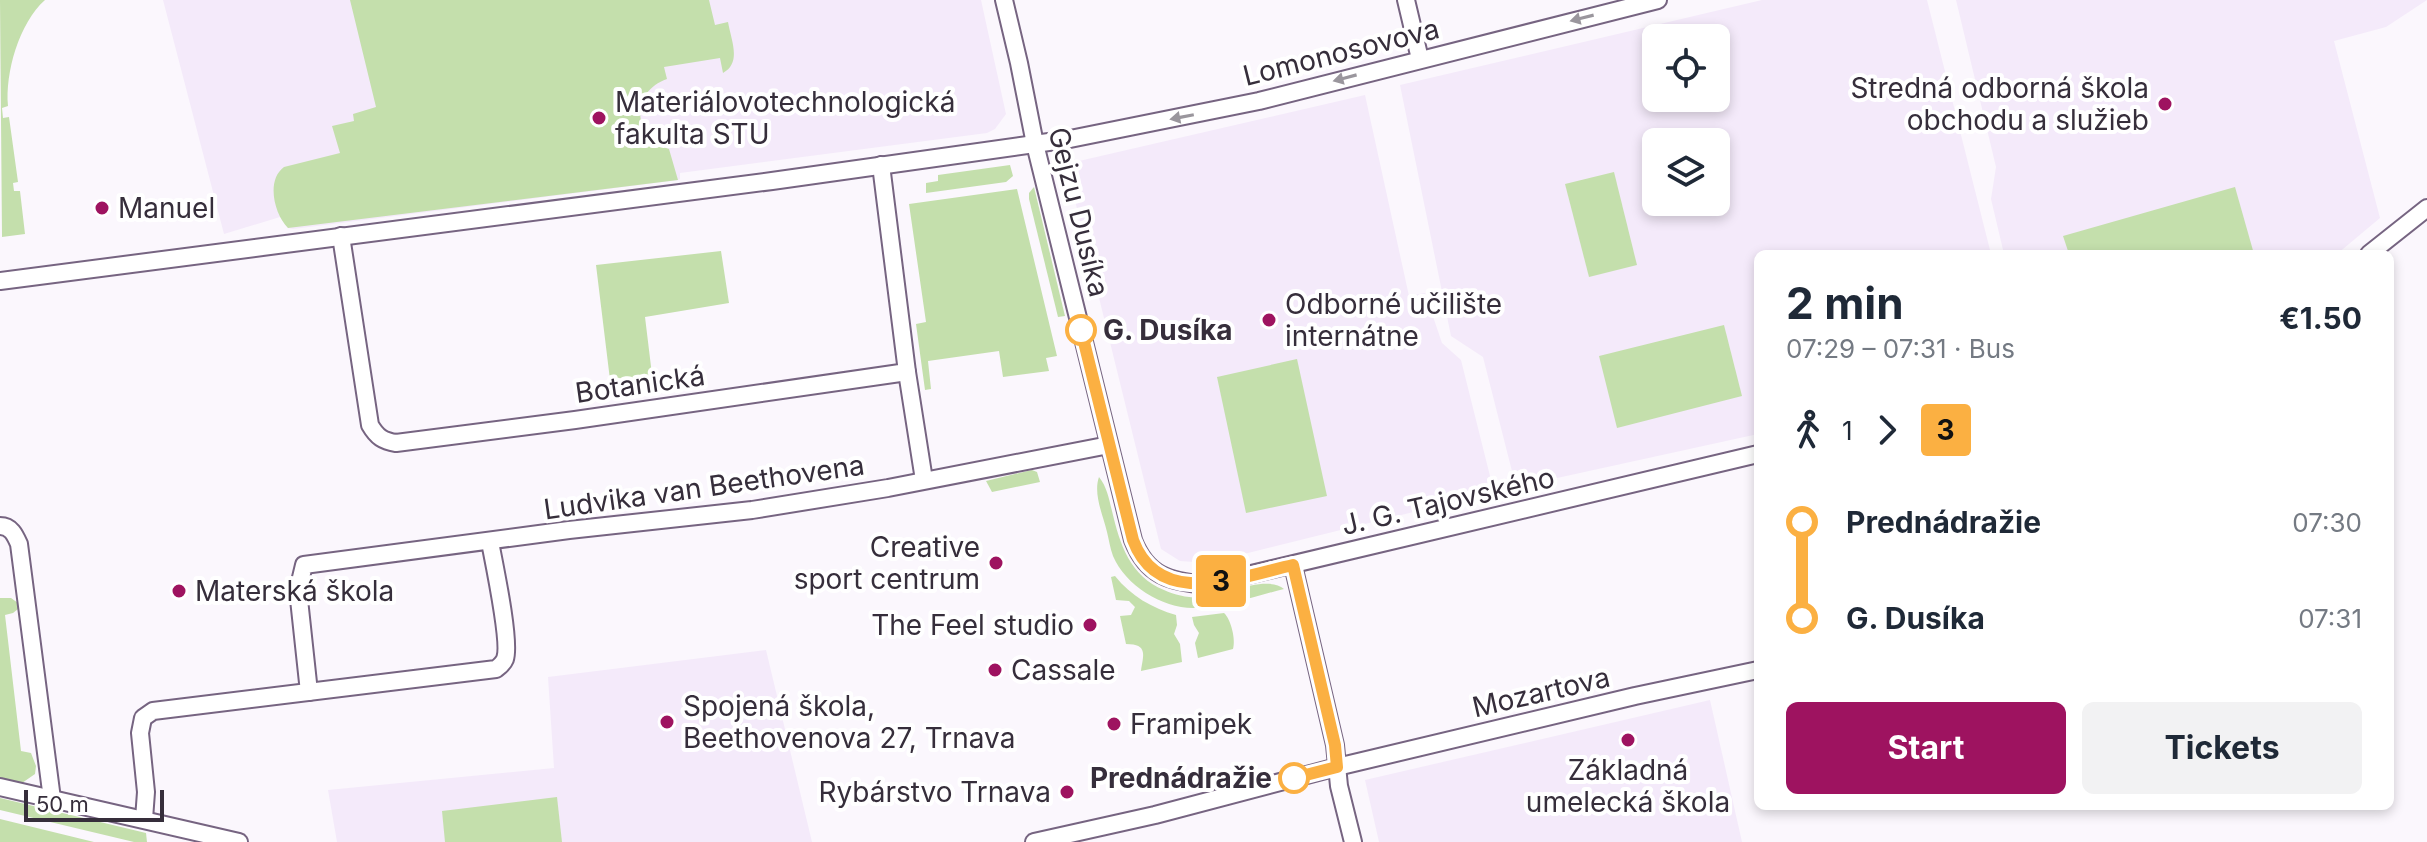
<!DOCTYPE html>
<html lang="en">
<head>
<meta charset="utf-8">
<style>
	:root { --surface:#fff; --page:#f2f2f3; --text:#1f2937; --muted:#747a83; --accent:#9e1360 }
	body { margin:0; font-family:Inter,sans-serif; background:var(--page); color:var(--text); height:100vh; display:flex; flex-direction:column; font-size:30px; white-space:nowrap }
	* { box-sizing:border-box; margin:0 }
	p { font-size:26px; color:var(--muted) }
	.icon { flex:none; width:44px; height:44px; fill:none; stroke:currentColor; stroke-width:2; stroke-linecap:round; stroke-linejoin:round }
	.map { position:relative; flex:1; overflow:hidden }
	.details { position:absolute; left:1754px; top:250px; width:640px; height:560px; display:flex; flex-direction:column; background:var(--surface); border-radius:12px; box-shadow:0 4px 12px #0003 }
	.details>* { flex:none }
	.badge { padding:0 16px; border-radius:6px; font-size:28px; line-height:52px }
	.tools { position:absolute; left:1642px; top:24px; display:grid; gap:16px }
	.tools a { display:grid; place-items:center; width:88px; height:88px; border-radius:12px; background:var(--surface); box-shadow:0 4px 12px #0003; font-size:40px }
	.scale { position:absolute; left:24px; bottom:20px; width:140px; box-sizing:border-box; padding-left:8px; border:4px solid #362e3b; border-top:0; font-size:22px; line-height:28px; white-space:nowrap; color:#362e3b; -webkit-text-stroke:6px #fff; paint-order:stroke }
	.map>.badge { position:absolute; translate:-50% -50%; box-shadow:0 0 0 4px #fff }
	.legs { display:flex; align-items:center; gap:12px; height:88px; padding:0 32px; font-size:26px }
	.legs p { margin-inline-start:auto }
	.headline { display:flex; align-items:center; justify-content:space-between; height:136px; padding:0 32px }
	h1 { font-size:44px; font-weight:700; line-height:60px }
	.action { display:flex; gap:16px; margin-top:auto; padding:16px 32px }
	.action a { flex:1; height:92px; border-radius:12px; background:var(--accent); color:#fff; font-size:32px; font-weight:700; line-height:92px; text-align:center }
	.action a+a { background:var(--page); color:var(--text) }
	ul { padding:0 32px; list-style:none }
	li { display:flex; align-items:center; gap:28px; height:96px; font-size:30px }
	li i { display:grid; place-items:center; width:12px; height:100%; margin:0 10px; background:currentColor }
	li i::after { content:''; width:20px; height:20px; margin:-10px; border:6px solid; border-radius:50%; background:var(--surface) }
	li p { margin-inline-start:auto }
	li:first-child i { background:linear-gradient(#0000 50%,currentColor 0) }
	li:last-child i { background:linear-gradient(currentColor 50%,#0000 0) }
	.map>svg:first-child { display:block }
	.built { fill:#f4eafa; fill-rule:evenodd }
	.green { fill:#c4dfac }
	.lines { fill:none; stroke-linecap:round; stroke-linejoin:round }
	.street-casing { stroke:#766481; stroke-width:20 }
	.street { stroke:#fff; stroke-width:16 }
	.oneway { fill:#9a969d }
	.line-1-casing { stroke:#fff; stroke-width:18 }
	.line-1 { stroke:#fbb042; stroke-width:12 }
	.poi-dot { fill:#9e1360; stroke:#fff; stroke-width:3 }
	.stop-1-dot { fill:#fff; stroke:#fbb042; stroke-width:4 }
	.labels { text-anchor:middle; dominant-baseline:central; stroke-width:8; stroke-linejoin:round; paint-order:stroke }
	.street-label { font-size:28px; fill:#362e3b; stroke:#fff }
	.poi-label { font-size:28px; fill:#362e3b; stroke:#fff; text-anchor:start }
	.stop-label { font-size:28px; font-weight:bold; fill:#362e3b; stroke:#fff; text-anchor:start }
</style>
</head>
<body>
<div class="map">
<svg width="2427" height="842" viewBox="0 0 2427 842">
	<rect width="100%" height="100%" fill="#fbf7fd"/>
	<g class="built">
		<path d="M163,0H981L1006,114L995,129L987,133L680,173V179L678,180L293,229L288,228L280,217L224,234Z"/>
		<path d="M1762,0H1927L1991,254H1758V434L1516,487L1483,357L1451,336L1400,85ZM1656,38H1716V98H1656ZM1656,142H1716V202H1656Z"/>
		<path d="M1956,0H2427L2386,27L2334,41L2380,218L2337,254H2004L1991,199L1996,167Z"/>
		<path d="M1365,95L1409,296L1425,293L1442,343L1461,360L1494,492L1208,563L1180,561L1161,549L1066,164Z"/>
		<path d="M766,650L812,842H337L328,790L554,768L548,677Z"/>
		<path d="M1710,700L1742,842H1379L1365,780Z"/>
	</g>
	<g class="green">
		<path d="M0,0H45C19,23 5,73 8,106L2,108L3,118L9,117L18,182L13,183L14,191H20L25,234L2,237Z"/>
		<path d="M350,0H709L715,25L728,22C731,40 742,63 723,73L720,58L664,67L667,79C630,92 632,137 669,149L678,180L288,228C274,214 266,180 284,167L340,153L332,126L354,121L353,114L376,107Z"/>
		<path d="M1010,165L1013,176L1006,182L926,193V183L938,181V175Z"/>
		<path d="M1614,172L1637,265L1589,277L1565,184Z"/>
		<path d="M1034,187L1065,316L1058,317L1029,199V193Z"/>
		<path d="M2235,187L2254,254H2069L2063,236Z"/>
		<path d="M1017,189L1057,356L1046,358L1049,371L1003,377L999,351L928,361L931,389L925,390L916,324L926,322L909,204Z"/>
		<path d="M721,251L729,303L645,317L653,383L611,388L596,265Z"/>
		<path d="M1724,325L1742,396L1617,428L1599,356Z"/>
		<path d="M1297,359L1327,496L1246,513L1217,377Z"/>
		<path d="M1032,470L1037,472L1040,482L992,492L986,481Z"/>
		<path d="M1099,477C1107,487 1109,499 1112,511C1120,545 1130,576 1164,590C1177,596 1193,599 1207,597C1227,593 1268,575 1284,589C1255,596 1223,608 1193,608C1162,608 1125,585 1113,556C1110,548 1109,540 1107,532C1103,515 1093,494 1099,477Z"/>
		<path d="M1115,576C1131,596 1152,608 1176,615L1177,625L1174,634L1180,644L1182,662L1141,671C1143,656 1149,644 1126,644L1120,616L1131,615L1135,607L1129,601L1116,600L1111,577Z"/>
		<path d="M0,598H11L18,603V609L13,613L5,615L21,751L31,753L36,766L35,774L22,783L0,778Z"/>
		<path d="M1224,613C1231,619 1236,640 1233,649L1198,658L1195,643L1199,633L1194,625L1192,617Z"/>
		<path d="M557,797L562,842H445L442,811Z"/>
		<path d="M0,798L146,833L147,842H134L0,810Z"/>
		<path d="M0,819L94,842H0Z"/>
	</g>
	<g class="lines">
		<g class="street-casing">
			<g id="street">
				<path d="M1004,0L1019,63L1035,144L1133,540C1147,576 1169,581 1205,585L1758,454"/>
				<path d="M1406,0L1420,59"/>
				<path d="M341,236L370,425C377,437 383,441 396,443L575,420L907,372L881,165"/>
				<path d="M2369,254L2427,208"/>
				<path d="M0,281L772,181L1070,139L1259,101L1658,0"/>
				<path d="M907,372L924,480"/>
				<path d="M0,526C11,526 15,535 19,544L52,799"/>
				<path d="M1293,565L1335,745L1339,786L1353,842"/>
				<path d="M309,692L298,590L304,565L569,530L752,510L888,488L1109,445"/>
				<path d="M0,787L239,842"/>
				<path d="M144,819L146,792L140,733L143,718L153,711L496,669C500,666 503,664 505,659C511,643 494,563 490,542"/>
				<path d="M1034,842L1155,815L1337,767L1635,696L1758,670"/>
			</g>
		</g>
		<use href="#street" class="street"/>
	</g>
	<defs><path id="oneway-solid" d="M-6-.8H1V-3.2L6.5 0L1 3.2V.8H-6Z" transform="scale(2)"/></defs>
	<g class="oneway">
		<use href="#oneway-solid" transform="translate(1582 18) rotate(166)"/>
		<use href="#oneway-solid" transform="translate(1345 78) rotate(165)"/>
		<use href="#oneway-solid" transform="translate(1182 117) rotate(169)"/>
	</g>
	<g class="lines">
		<g class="line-1-casing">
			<path id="line-1" d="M1081,330L1133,540C1159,610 1239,577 1293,565L1335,745L1337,767L1294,778"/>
		</g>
		<use href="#line-1" class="line-1"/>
	</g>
	<g class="poi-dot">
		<circle cx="2165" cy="104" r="8"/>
		<circle cx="599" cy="118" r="8"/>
		<circle cx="102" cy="208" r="8"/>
		<circle cx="1269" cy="320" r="8"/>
		<circle cx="996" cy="563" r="8"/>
		<circle cx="179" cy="591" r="8"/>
		<circle cx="1090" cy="625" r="8"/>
		<circle cx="995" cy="670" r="8"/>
		<circle cx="667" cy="722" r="8"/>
		<circle cx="1114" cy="724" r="8"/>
		<circle cx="1628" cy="740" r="8"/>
		<circle cx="1067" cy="792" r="8"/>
	</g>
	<g class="stop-1-dot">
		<circle cx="1081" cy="330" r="14"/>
		<circle cx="1294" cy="778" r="14"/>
	</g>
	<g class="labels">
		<g class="street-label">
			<text transform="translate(1341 52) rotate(-14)">Lomonosovova</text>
			<text transform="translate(1079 212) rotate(76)">Gejzu Dusíka</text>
			<text transform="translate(640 384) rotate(-8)">Botanická</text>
			<text transform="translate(704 487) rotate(-8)">Ludvika van Beethovena</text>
			<text transform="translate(1448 501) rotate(-13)">J. G. Tajovského</text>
			<text transform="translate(1541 692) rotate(-13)">Mozartova</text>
		</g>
		<g class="poi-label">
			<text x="2149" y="88" text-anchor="end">Stredná odborná škola<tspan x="2149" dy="32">obchodu a služieb</tspan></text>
			<text x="615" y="102">Materiálovotechnologická<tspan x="615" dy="32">fakulta STU</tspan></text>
			<text x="118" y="208">Manuel</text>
			<text x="1285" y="304">Odborné učilište<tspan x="1285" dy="32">internátne</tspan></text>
			<text x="980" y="547" text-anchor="end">Creative<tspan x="980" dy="32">sport centrum</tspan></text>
			<text x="195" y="591">Materská škola</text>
			<text x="1074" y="625" text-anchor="end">The Feel studio</text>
			<text x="1011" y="670">Cassale</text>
			<text x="683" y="706">Spojená škola,<tspan x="683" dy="32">Beethovenova 27, Trnava</tspan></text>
			<text x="1130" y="724">Framipek</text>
			<text x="1628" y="770" text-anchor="middle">Základná<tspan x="1628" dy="32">umelecká škola</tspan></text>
			<text x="1051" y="792" text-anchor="end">Rybárstvo Trnava</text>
		</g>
		<g class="stop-label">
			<text x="1103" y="330">G. Dusíka</text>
			<text x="1272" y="778" text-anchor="end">Prednádražie</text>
		</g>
	</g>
</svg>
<div class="tools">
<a><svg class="icon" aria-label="locate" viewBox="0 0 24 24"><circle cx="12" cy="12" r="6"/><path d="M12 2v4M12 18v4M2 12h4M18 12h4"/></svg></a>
<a><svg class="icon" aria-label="layers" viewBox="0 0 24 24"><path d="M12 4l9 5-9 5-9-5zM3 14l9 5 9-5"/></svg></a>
</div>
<div class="scale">50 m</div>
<b class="badge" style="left:1221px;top:581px;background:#fbb042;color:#111">3</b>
<section class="details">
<div class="headline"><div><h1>2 min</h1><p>07:29 – 07:31 · Bus</p></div><b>€1.50</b></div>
<div class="legs"><svg class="icon" aria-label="walk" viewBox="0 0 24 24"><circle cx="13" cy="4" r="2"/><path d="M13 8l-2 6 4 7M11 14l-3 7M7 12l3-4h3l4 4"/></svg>1<svg class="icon" aria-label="forward" viewBox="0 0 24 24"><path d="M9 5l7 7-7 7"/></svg><b class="badge" style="background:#fbb042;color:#111">3</b></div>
<ul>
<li><i style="color:#fbb042"></i><b>Prednádražie</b><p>07:30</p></li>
<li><i style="color:#fbb042"></i><b>G. Dusíka</b><p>07:31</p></li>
</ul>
<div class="action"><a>Start</a><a>Tickets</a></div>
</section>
</div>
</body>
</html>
